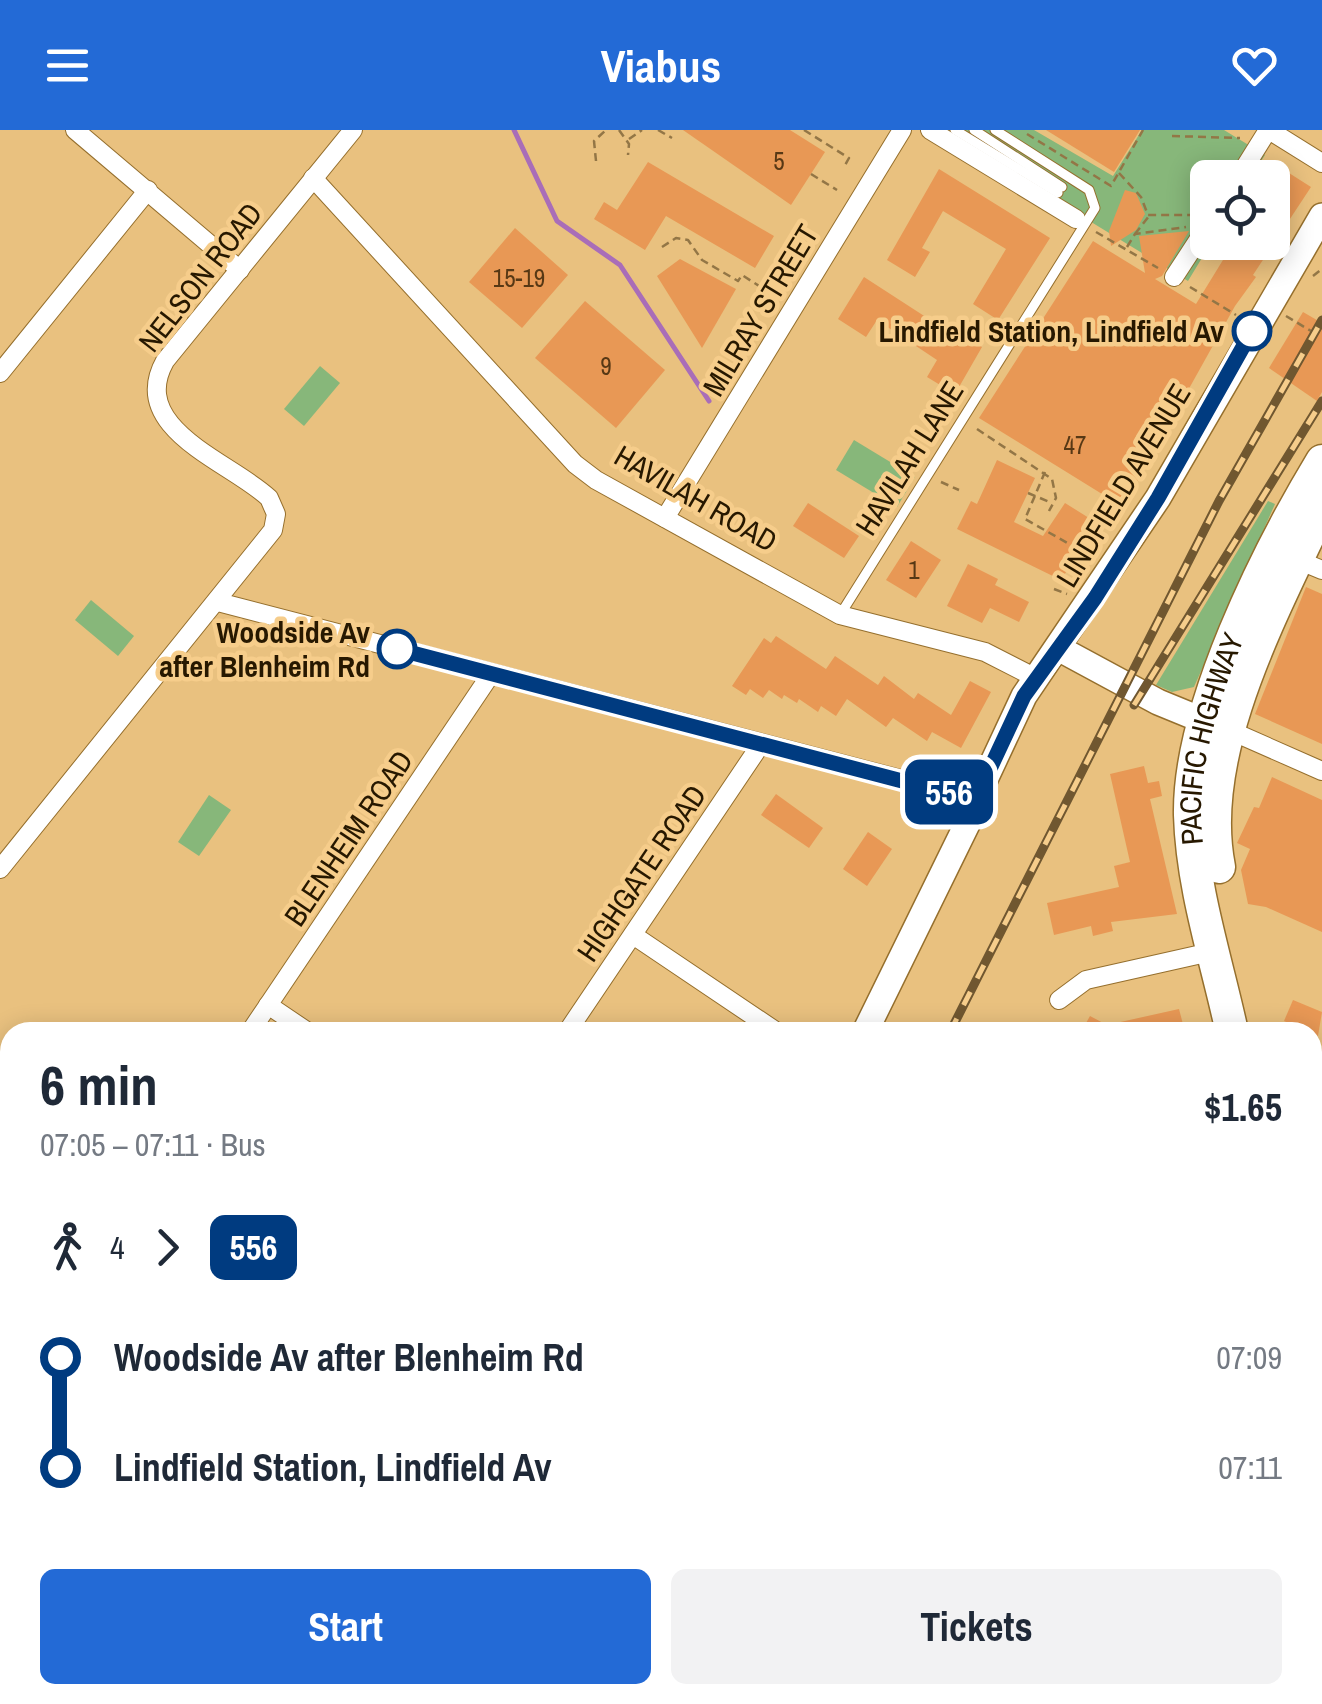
<!DOCTYPE html>
<html lang="en">
<head>
<meta charset="utf-8">
<style>
	:root { --surface:#fff; --page:#f2f2f3; --text:#1f2937; --muted:#747a83; --accent:#236ad6 }
	body { margin:0; font-family:"Archivo Narrow",sans-serif; background:var(--page); color:var(--text); height:100vh; display:flex; flex-direction:column; font-size:38px; white-space:nowrap }
	* { box-sizing:border-box; margin:0 }
	p { font-size:32px; color:var(--muted) }
	.icon { flex:none; width:55px; height:55px; fill:none; stroke:currentColor; stroke-width:2; stroke-linecap:round; stroke-linejoin:round }
	.map { position:relative; flex:1; overflow:hidden }
	.side { position:absolute; left:0px; top:892px; width:1322px; height:682px; display:flex; flex-direction:column; background:var(--surface); border-radius:30px 30px 0 0; box-shadow:0 5px 25px #0003 }
	.side>* { flex:none }
	.badge { padding:0 20px; border-radius:15px; font-size:35px; line-height:65px }
	.controls { position:absolute; left:1190px; top:30px; display:grid; gap:20px }
	.controls a { display:grid; place-items:center; width:100px; height:100px; border-radius:15px; background:var(--surface); box-shadow:0 5px 25px #0003; font-size:50px }
	.map>.badge { position:absolute; translate:-50% -50%; box-shadow:0 0 0 5px #fff }
	.legs { display:flex; align-items:center; gap:15px; height:110px; padding:0 40px; font-size:32px }
	.legs p { margin-inline-start:auto }
	.summary { display:flex; align-items:center; justify-content:space-between; height:170px; padding:0 40px }
	h1 { font-size:55px; font-weight:800; line-height:75px }
	.button { display:flex; gap:20px; margin-top:auto; padding:20px 40px }
	.button a { flex:1; height:115px; border-radius:15px; background:var(--accent); color:#fff; font-size:40px; font-weight:800; line-height:115px; text-align:center }
	.button a+a { background:var(--page); color:var(--text) }
	ul { padding:0 40px; list-style:none }
	li { display:flex; align-items:center; gap:35px; height:110px; font-size:38px }
	li i { display:grid; place-items:center; width:15px; height:100%; margin:0 12px; background:currentColor }
	li i::after { content:''; width:25px; height:25px; margin:-12px; border:8px solid; border-radius:50%; background:var(--surface) }
	li p { margin-inline-start:auto }
	li:first-child i { background:linear-gradient(#0000 50%,currentColor 0) }
	li:last-child i { background:linear-gradient(currentColor 50%,#0000 0) }
	header { display:flex; justify-content:space-between; align-items:center; height:130px; padding:0 40px; background:var(--accent); color:#fff; font-size:45px; font-weight:800 }
	.map>svg:first-child { display:block }
	.green { fill:#87b77a }
	.lines { fill:none; stroke-linecap:round; stroke-linejoin:round }
	.stream { stroke:#a96db8; stroke-width:5 }
	.building { fill:#e89855 }
	.lane-casing { stroke:#956f2d; stroke-width:11 }
	.street-casing { stroke:#956f2d; stroke-width:20 }
	.secondary-casing { stroke:#956f2d; stroke-width:28 }
	.highway-casing { stroke:#956f2d; stroke-width:35 }
	.path { stroke:#937646; stroke-width:2.5; stroke-dasharray:8 5; stroke-linecap:butt }
	.lane { stroke:#fff; stroke-width:9 }
	.street { stroke:#fff; stroke-width:18 }
	.secondary { stroke:#fff; stroke-width:25 }
	.highway { stroke:#fff; stroke-width:32 }
	.rail-casing { stroke:#705730; stroke-width:9 }
	.rail { stroke:#f6cd8b; stroke-width:5; stroke-dasharray:15; stroke-linecap:butt }
	.line-1-casing { stroke:#fff; stroke-width:22 }
	.line-1 { stroke:#003b80; stroke-width:15 }
	.stop-1-dot { fill:#fff; stroke:#003b80; stroke-width:5 }
	.labels { text-anchor:middle; dominant-baseline:central; stroke-width:9; stroke-linejoin:round; paint-order:stroke }
	.number-label { font-size:25px; fill:#573815 }
	.street-label { font-size:30px; fill:#271800; stroke:#f6cd8b }
	.stop-label { font-size:30px; font-weight:bold; fill:#271800; stroke:#f6cd8b; text-anchor:end }
</style>
</head>
<body>
<header><svg class="icon" aria-label="menu" viewBox="0 0 24 24"><path d="M4 6h16M4 12h16M4 18h16"/></svg>Viabus<svg class="icon" aria-label="heart" viewBox="0 0 24 24"><path d="M12 20l-8-8c-3-5 5-10 8-4 3-6 11-1 8 4z"/></svg></header>
<div class="map">
<svg width="1322" height="1574" viewBox="0 0 1322 1574">
	<rect width="100%" height="100%" fill="#e9c17f"/>
	<g class="green">
		<path d="M940,0H1034L1113,46L1142,0H1224L1265,25L1251,47L1208,48V112L1211,113L1188,151Z"/>
		<path d="M320,236L340,253L304,296L284,279Z"/>
		<path d="M854,310L915,347L897,377L836,340Z"/>
		<path d="M1268,371L1275,374L1194,557L1172,562L1156,555Z"/>
		<path d="M91,470L134,506L118,526L75,490Z"/>
		<path d="M209,665L231,680L199,726L178,712Z"/>
		<path d="M8,1414L10,1453L0,1465V1424Z"/>
	</g>
	<g class="lines">
		<path class="stream" d="M514,0L557,91L620,135L709,271"/>
	</g>
	<g class="building">
		<path d="M683,0H790L825,22L791,75Z"/>
		<path d="M1046,0H1140L1114,42Z"/>
		<path d="M648,32L774,106L755,138L666,86L645,120L594,89L604,72L617,80Z"/>
		<path d="M1278,36L1311,57L1253,145L1256,147L1235,176L1123,377L979,288L1093,111L1145,143L1139,106L1189,101L1162,146L1155,149L1196,174L1234,112H1272V44Z"/>
		<path d="M939,39L1050,108L998,190L973,174L1006,119L943,81L922,118L930,122L915,147L887,130Z"/>
		<path d="M1125,60L1136,63L1145,84L1136,100L1111,116L1109,101Z"/>
		<path d="M515,98L568,145L522,198L469,152Z"/>
		<path d="M680,129L736,159L702,218L657,146Z"/>
		<path d="M864,147L952,204L954,200L982,217L955,264L927,247L937,230L877,190L866,207L838,189Z"/>
		<path d="M585,171L665,240L616,298L535,228Z"/>
		<path d="M1303,182L1322,193V262L1317,271L1269,238Z"/>
		<path d="M997,330L1035,348L1014,392L1043,406L1065,373L1097,393L1061,450L957,399L971,371L977,374Z"/>
		<path d="M808,373L859,406L844,428L793,396Z"/>
		<path d="M911,411L941,430L916,468L886,450Z"/>
		<path d="M968,434L998,449L995,455L1029,472L1019,492L990,478L982,493L947,476Z"/>
		<path d="M1306,457L1322,464V614L1255,584Z"/>
		<path d="M776,506L826,539L835,526L878,555L884,546L914,569L918,563L951,585L970,551L991,562L961,618L932,602L927,611L893,588L886,597L847,569L836,586L821,576L818,582L799,569L797,573L784,565L782,569L769,560L763,568L750,559L746,565L732,556L764,508L771,513Z"/>
		<path d="M1144,636L1148,653L1159,651L1162,666L1150,669L1177,784L1111,792L1113,801L1093,806L1091,796L1054,805L1047,773L1119,757L1114,736L1130,732L1110,644Z"/>
		<path d="M1272,647L1322,670V802L1266,777L1248,774L1241,740L1250,719L1237,713L1254,677L1259,678Z"/>
		<path d="M776,664L823,698L809,718L761,685Z"/>
		<path d="M868,702L892,719L867,756L843,739Z"/>
		<path d="M1293,870L1322,882L1318,906L1284,891Z"/>
		<path d="M1179,879L1185,902H1081L1090,886L1107,895Z"/>
	</g>
	<g class="lines">
		<g class="lane-casing">
			<g id="lane">
				<path d="M955,0L1058,63"/>
				<path d="M974,0L1062,57"/>
				<path d="M840,485L1095,78L1089,60L995,0"/>
				<path d="M708,1574L709,1565"/>
			</g>
		</g>
		<g class="street-casing">
			<g id="street">
				<path d="M75,0L240,140"/>
				<path d="M930,0L1076,89"/>
				<path d="M1269,0L1322,33"/>
				<path d="M313,48L575,334L596,350L840,485L985,522L1036,548"/>
				<path d="M1238,48L1268,0"/>
				<path d="M1174,147L1208,95"/>
				<path d="M0,243L148,60"/>
				<path d="M665,388L902,0"/>
				<path d="M1298,430L1322,440"/>
				<path d="M218,472L958,664"/>
				<path d="M1229,600L1322,641"/>
				<path d="M0,739L273,400L276,384L269,368C231,332 127,299 165,231L353,0"/>
				<path d="M633,805L777,902"/>
				<path d="M1059,870L1086,850L1215,821"/>
				<path d="M268,875L308,902"/>
				<path d="M250,902L491,544"/>
				<path d="M567,902L761,614"/>
				<path d="M0,1012L10,1019"/>
				<path d="M1312,1051L1322,1053"/>
				<path d="M358,1565L371,1574"/>
				<path d="M794,1565L826,1574"/>
				<path d="M1111,1565L1113,1574"/>
			</g>
		</g>
		<g class="secondary-casing">
			<g id="secondary">
				<path d="M1058,518L1158,572L1219,597"/>
				<circle cx="971" cy="667" r="13"/>
				<path d="M981,658L1024,566L1158,368L1322,86"/>
				<path d="M865,902L974,680"/>
				<path d="M524,1574L529,1565"/>
			</g>
		</g>
		<g class="highway-casing">
			<g id="highway">
				<path d="M1219,737C1196,621 1274,481 1322,377"/>
				<path id="s1" d="M1232,902C1217,832 1192,758 1190,685C1188,579 1267,422 1322,331"/>
				<path d="M1312,1178L1322,1224"/>
				<path d="M1312,1276L1322,1320"/>
			</g>
		</g>
		<g class="path">
			<path d="M619,0L629,14L628,25"/>
			<path d="M658,0L672,8"/>
			<path d="M804,0L849,28L844,37"/>
			<path d="M1027,4L1111,56L1143,0"/>
			<path d="M1172,6L1240,8"/>
			<path d="M629,9L642,0"/>
			<path d="M596,31L594,11L606,0"/>
			<path d="M1119,43L1141,67L1148,85H1191"/>
			<path d="M811,44L837,60"/>
			<path d="M1096,102L1158,138"/>
			<path d="M1135,104L1149,86"/>
			<path d="M662,117L676,108L688,110L702,130L738,151L742,145L773,165"/>
			<path d="M1127,117L1135,104L1186,97"/>
			<path d="M1313,146L1322,139"/>
			<path d="M1190,157L1236,185"/>
			<path d="M763,160L755,173L764,179"/>
			<path d="M1286,186L1311,201"/>
			<path d="M977,299L1052,349L1056,368L1049,381"/>
			<path d="M1045,342L1025,389L1094,428"/>
			<path d="M941,352L959,360"/>
			<path d="M1028,363L1052,373"/>
			<path d="M1054,459L1067,464"/>
		</g>
		<use href="#lane" class="lane"/>
		<use href="#street" class="street"/>
		<use href="#secondary" class="secondary"/>
		<use href="#highway" class="highway"/>
		<g class="rail-casing">
			<g id="rail">
				<path d="M1134,575L1322,271"/>
				<path d="M950,902L1219,371L1322,190"/>
				<path d="M611,1574L616,1565"/>
			</g>
		</g>
		<use href="#rail" class="rail"/>
	</g>
	<g class="lines">
		<g class="line-1-casing">
			<path id="line-1" d="M397,519L929,658L958,664L966,655L981,658L1024,566L1095,468L1158,368L1252,201"/>
		</g>
		<use href="#line-1" class="line-1"/>
	</g>
	<g class="stop-1-dot">
		<circle cx="1252" cy="201" r="18"/>
		<circle cx="397" cy="519" r="18"/>
	</g>
	<g class="labels">
		<g class="number-label">
			<text x="779" y="31">5</text>
			<text x="519" y="148">15-19</text>
			<text x="606" y="236">9</text>
			<text x="1075" y="315">47</text>
			<text x="914" y="440">1</text>
		</g>
		<g class="street-label">
			<text transform="translate(200 147) rotate(-52)">NELSON ROAD</text>
			<text transform="translate(760 180) rotate(-59)">MILRAY STREET</text>
			<text transform="translate(909 328) rotate(-58)">HAVILAH LANE</text>
			<text transform="translate(1123 355) rotate(-59)">LINDFIELD AVENUE</text>
			<text transform="translate(696 368) rotate(30)">HAVILAH ROAD</text>
			<text stroke="none"><textPath href="#s1" startOffset="300">PACIFIC HIGHWAY</textPath></text>
			<text transform="translate(348 708) rotate(-56)">BLENHEIM ROAD</text>
			<text transform="translate(641 743) rotate(-56)">HIGHGATE ROAD</text>
		</g>
		<g class="stop-label">
			<text x="1224" y="201">Lindfield Station, Lindfield Av</text>
			<text x="370" y="502">Woodside Av<tspan x="370" dy="34">after Blenheim Rd</tspan></text>
		</g>
	</g>
</svg>
<div class="controls">
<a><svg class="icon" aria-label="locate" viewBox="0 0 24 24"><circle cx="12" cy="12" r="6"/><path d="M12 2v4M12 18v4M2 12h4M18 12h4"/></svg></a>
</div>
<b class="badge" style="left:949px;top:662px;background:#003b80;color:#fff">556</b>
<section class="side">
<div class="summary"><div><h1>6 min</h1><p>07:05 – 07:11 · Bus</p></div><b>$1.65</b></div>
<div class="legs"><svg class="icon" aria-label="walk" viewBox="0 0 24 24"><circle cx="13" cy="4" r="2"/><path d="M13 8l-2 6 4 7M11 14l-3 7M7 12l3-4h3l4 4"/></svg>4<svg class="icon" aria-label="forward" viewBox="0 0 24 24"><path d="M9 5l7 7-7 7"/></svg><b class="badge" style="background:#003b80;color:#fff">556</b></div>
<ul>
<li><i style="color:#003b80"></i><b>Woodside Av after Blenheim Rd</b><p>07:09</p></li>
<li><i style="color:#003b80"></i><b>Lindfield Station, Lindfield Av</b><p>07:11</p></li>
</ul>
<div class="button"><a>Start</a><a>Tickets</a></div>
</section>
</div>
</body>
</html>
